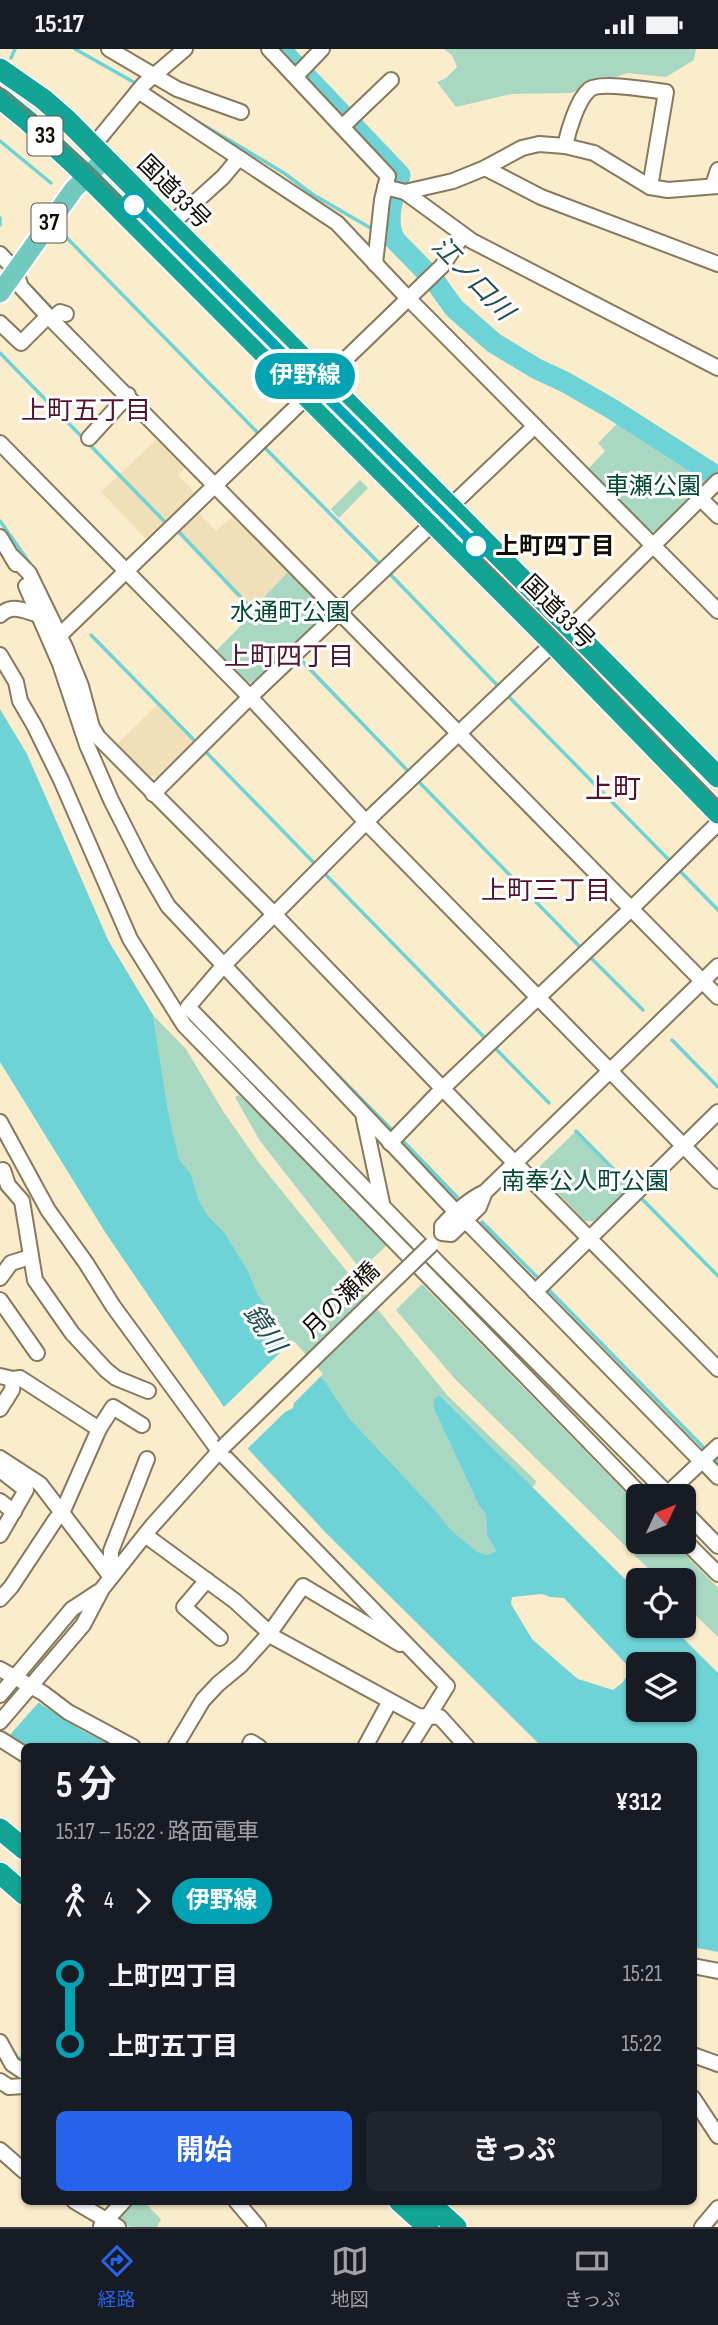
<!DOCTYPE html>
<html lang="ja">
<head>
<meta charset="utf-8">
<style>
	:root { --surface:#171b24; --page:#20242c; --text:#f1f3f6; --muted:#9ea1a6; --line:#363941; --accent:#2563eb }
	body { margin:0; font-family:"Sofia Sans Condensed","Noto Sans JP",sans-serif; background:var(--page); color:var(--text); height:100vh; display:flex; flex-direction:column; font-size:26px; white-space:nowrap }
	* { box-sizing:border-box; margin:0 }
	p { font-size:23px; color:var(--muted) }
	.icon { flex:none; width:38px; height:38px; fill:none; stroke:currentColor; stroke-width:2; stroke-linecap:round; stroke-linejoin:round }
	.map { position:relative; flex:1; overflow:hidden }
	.panel { position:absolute; left:21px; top:1694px; width:676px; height:462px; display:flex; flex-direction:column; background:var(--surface); border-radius:10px; box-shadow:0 2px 5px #0004 }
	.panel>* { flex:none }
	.badge { padding:0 14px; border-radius:23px; font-size:24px; line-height:46px }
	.needle { width:46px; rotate:46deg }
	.fabs { position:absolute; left:626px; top:1435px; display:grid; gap:14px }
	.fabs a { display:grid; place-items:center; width:70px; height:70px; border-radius:10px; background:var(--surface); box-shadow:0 2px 5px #0004; font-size:35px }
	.map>.badge { position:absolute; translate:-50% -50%; box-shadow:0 0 0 4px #fff }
	.legs { display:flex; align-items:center; gap:10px; height:77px; padding:0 35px; font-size:23px }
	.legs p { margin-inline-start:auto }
	.summary { display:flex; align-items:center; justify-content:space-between; height:119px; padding:0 35px }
	h1 { font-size:38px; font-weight:700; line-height:52px }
	.cta { display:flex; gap:14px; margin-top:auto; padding:14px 35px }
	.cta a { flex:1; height:80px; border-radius:10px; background:var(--accent); color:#fff; font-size:28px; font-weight:700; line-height:80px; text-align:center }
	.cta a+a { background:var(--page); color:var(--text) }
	ul { padding:0 35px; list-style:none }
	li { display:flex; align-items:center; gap:24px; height:70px; font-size:26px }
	li i { display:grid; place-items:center; width:10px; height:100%; margin:0 9px; background:currentColor }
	li i::after { content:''; width:18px; height:18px; margin:-9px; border:5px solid; border-radius:50%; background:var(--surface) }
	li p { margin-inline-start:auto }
	li:first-child i { background:linear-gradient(#0000 50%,currentColor 0) }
	li:last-child i { background:linear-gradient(currentColor 50%,#0000 0) }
	.status { display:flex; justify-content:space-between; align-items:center; height:49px; padding:0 35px; background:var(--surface); direction:ltr }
	.status svg { height:19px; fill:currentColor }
	.tabs { display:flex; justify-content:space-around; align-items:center; height:98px; border-top:2px solid var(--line); background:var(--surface); font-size:19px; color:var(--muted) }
	.tabs a { display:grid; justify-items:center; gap:4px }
	.tabs .current { color:var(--accent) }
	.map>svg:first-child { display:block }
	.built { fill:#f1dfb8 }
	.green { fill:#a8d8c2 }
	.water { fill:#6ed3d6; fill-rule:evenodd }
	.pier { fill:#fbeccc }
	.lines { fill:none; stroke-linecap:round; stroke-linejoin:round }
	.stream { stroke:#6ed3d6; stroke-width:3.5 }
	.river { stroke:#6ed3d6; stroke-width:21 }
	.minor-casing { stroke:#86795c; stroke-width:18 }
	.major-casing { stroke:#fff; stroke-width:23 }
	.highway-casing { stroke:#fff; stroke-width:24 }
	.minor { stroke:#fff; stroke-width:14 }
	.major { stroke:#71c9c0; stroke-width:19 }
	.highway { stroke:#12a596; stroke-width:21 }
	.tram { stroke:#857b66; stroke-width:2 }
	.minor-bridge-casing { stroke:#86795c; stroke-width:18; stroke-linecap:butt }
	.minor-bridge { stroke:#fff; stroke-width:14 }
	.line-1-casing { stroke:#fff; stroke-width:16 }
	.line-1 { stroke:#00a3b4; stroke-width:10 }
	.stop-1-dot { fill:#fff; stroke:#00a3b4; stroke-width:3.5 }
	.labels { text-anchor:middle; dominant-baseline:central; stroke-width:6; stroke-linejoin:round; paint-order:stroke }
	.shield { fill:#fff; stroke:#59564f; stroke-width:2 }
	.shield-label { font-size:23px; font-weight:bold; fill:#120e04 }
	.street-label { font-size:24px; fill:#120e04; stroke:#fff }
	.park-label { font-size:24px; fill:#024933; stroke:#fff }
	.stop-label { font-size:24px; font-weight:bold; fill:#120e04; stroke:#fff; text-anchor:start }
	.water-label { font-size:26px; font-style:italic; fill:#214e50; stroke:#fff }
	.neighbourhood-label { font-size:26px; fill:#54122e; stroke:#fff }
	.quarter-label { font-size:28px; fill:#54122e; stroke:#fff }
</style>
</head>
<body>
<div class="status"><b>15:17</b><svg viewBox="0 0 49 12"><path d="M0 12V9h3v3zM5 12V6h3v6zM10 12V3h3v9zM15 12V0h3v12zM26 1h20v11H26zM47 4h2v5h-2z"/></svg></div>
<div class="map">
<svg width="718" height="2178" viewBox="0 0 718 2178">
	<rect width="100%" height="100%" fill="#fbeccc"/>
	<g class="built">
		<path d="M160,387L188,416L178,426L196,445L189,453L216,482L236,465L290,521L250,561L167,474L148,492L101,443Z"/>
		<path d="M158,655L196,695L162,728L148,727L117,695Z"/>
	</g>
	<g class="green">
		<path d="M444,0H696L694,11L666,28L627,24L571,44L511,45L456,58L437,33L446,29L457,18L452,6Z"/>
		<path d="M621,371L685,417L713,432L659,482H645L587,421L605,402L598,394Z"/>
		<path d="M360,431L368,439L339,469L331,460Z"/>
		<path d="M290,521L324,556L323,569L257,634L243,633L215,603L253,564L251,561Z"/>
		<path d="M153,966L186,1000L223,1062L260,1115L447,1346L536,1432L535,1436L532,1438L441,1346L434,1350V1360L479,1457L486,1465L487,1486L496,1502L486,1506L477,1504L451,1481L436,1462L350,1370L324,1331L284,1287L272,1265L258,1246L248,1222L225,1184L209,1168L199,1152L191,1125L179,1110L168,1061Z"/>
		<path d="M239,1046L387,1196L361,1221L260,1092L235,1048Z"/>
		<path d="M575,1083L632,1141L599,1173L585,1172L538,1123V1119Z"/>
		<path d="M422,1235L639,1457V1493H673L718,1539V1588L684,1555V1531H660L455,1330L396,1261Z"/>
		<path d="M136,2152L144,2153L161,2170L157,2178H130L117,2171Z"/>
	</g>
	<g class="water">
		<path d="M0,660L27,705L108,891L153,966L168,1061L179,1110L191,1125L199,1152L209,1168L225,1184L248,1222L258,1246L272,1265L284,1287L324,1331L350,1370L436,1462L451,1481L477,1503L486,1506L496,1502L487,1486L486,1465L479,1457L434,1360V1350L440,1346L639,1544V1577H671L718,1624V1903L693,1898V1698L541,1697L327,1485L249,1401L224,1358L105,1183L0,1013ZM542,1545L550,1548L564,1549L627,1616L629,1623L623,1633L613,1641L578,1630L558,1613L532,1590L511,1555L512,1548ZM639,1615H684V1661H639Z"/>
		<path d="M0,1629L83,1682L114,1697H27L0,1679Z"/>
	</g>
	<g class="pier">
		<path d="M293,1291L323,1325L294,1354L293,1359L285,1363L245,1402L222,1360Z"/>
		<path d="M0,1625L40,1652L8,1688L0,1683Z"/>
	</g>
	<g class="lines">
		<g class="stream">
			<path d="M75,0L137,35"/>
			<path d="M11,9L15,0"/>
			<path d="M183,64L222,87"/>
			<path d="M224,88L284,124L312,145L374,181"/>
			<path d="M0,92L51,134"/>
			<path d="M0,169V176"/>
			<path d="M382,182L390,183"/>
			<path d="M63,185L258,384"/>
			<path d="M31,238L55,263"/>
			<path d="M60,269L130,341"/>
			<path d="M0,304L165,473"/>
			<path d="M265,399L379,514"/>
			<path d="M0,472L31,516"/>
			<path d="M179,483L251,559"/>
			<path d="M390,525L498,637"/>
			<path d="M91,586L197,694"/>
			<path d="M300,610L408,722"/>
			<path d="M509,648L669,811"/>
			<path d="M205,702L315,815"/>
			<path d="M420,734L581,899"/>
			<path d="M680,822L718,861"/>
			<path d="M326,826L488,992"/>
			<path d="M590,908L643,961"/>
			<path d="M672,991L718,1038"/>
			<path d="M495,999L549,1054"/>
			<path d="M314,1002L395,1084"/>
			<path d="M576,1082L633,1140"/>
			<path d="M401,1090L457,1148"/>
			<path d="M641,1149L718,1227"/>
			<path d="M482,1173L540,1231"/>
			<path d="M547,1239L706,1401"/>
			<path d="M713,1407L718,1413"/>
			<path d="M10,1998L17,2008L24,2012"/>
		</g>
		<path class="river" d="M280,0L400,126C394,146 384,171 395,191L434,231L454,259L494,294L537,320L565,333L612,360L718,428"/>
		<g class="minor-casing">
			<g id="minor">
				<path d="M109,0L177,40L241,63"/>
				<path d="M269,0L388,127L382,151L375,215"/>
				<path d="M296,27L322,0"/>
				<path d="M138,42L337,174L401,242L718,562"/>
				<path d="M343,77L391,31"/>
				<path d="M93,97L144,35L185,0"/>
				<path d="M565,97C568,83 577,51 589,41C598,32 651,41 666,43L650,138"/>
				<path d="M485,119L541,148L718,215"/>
				<path d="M713,136L718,121"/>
				<path d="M385,138L405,143L472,192L718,319"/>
				<path d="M405,143L453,132L485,119L522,99L539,95L565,97L594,104L650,138L668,141L718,137"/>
				<path d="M170,176L223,128L239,109"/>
				<path d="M0,205L15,221L21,238L48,267L718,948"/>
				<path d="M52,271L60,263L66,265"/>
				<path d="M0,274L21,294L48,267"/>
				<path d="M89,389L128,346"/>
				<path d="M0,394L250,648L366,773L718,1132"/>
				<path d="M701,450L718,467"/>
				<path d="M0,488L16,515"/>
				<path d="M13,508L29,524L65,598L81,637L92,678L98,688L275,866L502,1101L718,1320"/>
				<path d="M26,537L60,615L87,696L111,751L143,814L168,857L456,1163"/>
				<path d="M0,566C12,555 22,561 36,565"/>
				<path d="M59,587L442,217L463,186"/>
				<path d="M0,606L16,633L20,652L34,676L61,731L130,890L184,976L642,1447"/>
				<path d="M153,745L250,648L535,377"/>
				<path d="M363,1065L382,1154"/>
				<path d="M0,1073L48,1161L86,1214L113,1257L219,1402L447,1637L409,1698"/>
				<path d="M390,1094L444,1038L631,860L718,774"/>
				<path d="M3,1121L8,1136L22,1152L35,1231L72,1284L106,1321L116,1329L148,1342"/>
				<path d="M485,1143L479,1158L451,1185L442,1184V1177C455,1163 468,1151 485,1143L718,917"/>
				<path d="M465,1171L701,1412"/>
				<path d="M0,1229L11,1214L30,1208"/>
				<path d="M535,1243L718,1063"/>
				<path d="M0,1251L37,1304"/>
				<path d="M0,1327L13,1330L12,1341L0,1360"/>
				<path d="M99,1380L113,1358L142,1376"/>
				<path d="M0,1409L40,1435L111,1528"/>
				<path d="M702,1411L718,1428"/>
				<path d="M0,1421L26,1441L0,1486"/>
				<path d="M667,1445L718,1397"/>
				<path d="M670,1447L438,1214L188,958L223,917L376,763L583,566L718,432"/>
				<path d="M0,1452L14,1463"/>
				<path d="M684,1462L718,1497"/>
				<path d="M145,1486L235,1552L275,1589L418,1667L440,1668L467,1698"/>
				<path d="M684,1491L718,1525"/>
				<path d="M111,1528V1502L147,1410"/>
				<path d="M207,1531L184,1558L220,1589"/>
				<path d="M0,1550L11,1538L56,1470L62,1464L99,1380L20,1329L13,1330"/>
				<path d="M0,1620L43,1644L68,1663L133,1698"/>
				<path d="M0,1646L72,1560L98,1543"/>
				<path d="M0,1673L83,1576L102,1540L152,1477L223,1398"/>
				<path d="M0,1690L24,1705"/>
				<path d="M175,1698L203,1651L218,1635L241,1616L269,1585L303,1537L400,1595"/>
				<path d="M249,1698L251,1693L259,1698"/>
				<path d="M365,1698L390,1652"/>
				<path d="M693,1917L718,1922"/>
				<path d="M0,1993L12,2015L24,2023"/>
				<path d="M693,2006L718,2015"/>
				<path d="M0,2032L9,2038L24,2037"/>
				<path d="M693,2049L718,2087"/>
				<path d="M0,2101L24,2122"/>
				<path d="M74,2152L118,2178"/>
				<path d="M236,2152L258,2178"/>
				<path d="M101,2177L124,2152"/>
				<path d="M702,2178L718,2159"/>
			</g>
		</g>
		<g class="major-casing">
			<path id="major" d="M0,244L74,140L105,110"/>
		</g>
		<g class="highway-casing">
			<g id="highway">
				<path d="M0,20L43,50L67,71L718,728"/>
				<path d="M0,49L28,72L87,127L553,594L718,764"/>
				<path d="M0,1780L24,1800"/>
				<path d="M0,1824L24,1845"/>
				<path d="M399,2152L428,2178"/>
				<path d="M427,2152L456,2178"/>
			</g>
		</g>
		<use href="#minor" class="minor"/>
		<use href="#major" class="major"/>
		<use href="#highway" class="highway"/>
		<path class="tram" d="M0,38L71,100L560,587L718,751"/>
		<g class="minor-bridge-casing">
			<path id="minor-bridge" d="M223,1398L431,1196"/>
		</g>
		<use href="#minor-bridge" class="minor-bridge"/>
	</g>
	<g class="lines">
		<g class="line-1-casing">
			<path id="line-1" d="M134,156L476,497"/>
		</g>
		<use href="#line-1" class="line-1"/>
	</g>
	<g class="stop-1-dot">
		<circle cx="134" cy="156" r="12"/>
		<circle cx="476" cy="497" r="12"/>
	</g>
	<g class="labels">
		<g class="shield">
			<rect x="27.5" y="67.5" width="35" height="39" rx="5"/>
			<rect x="31.5" y="154.5" width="35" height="39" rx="5"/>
		</g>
		<g class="shield-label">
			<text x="45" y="87">33</text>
			<text x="49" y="174">37</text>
		</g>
		<g class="street-label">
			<text transform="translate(174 143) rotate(45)">国道33号</text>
			<text transform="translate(558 563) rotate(45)">国道33号</text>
			<text transform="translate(341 1251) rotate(-44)">月の瀬橋</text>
		</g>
		<g class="park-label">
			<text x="653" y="437">車瀬公園</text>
			<text x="290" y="563">水通町公園</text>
			<text x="585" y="1132">南奉公人町公園</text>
		</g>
		<g class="stop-label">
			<text x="495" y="497">上町四丁目</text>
		</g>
		<g class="water-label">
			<text transform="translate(472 230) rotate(46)">江ノ口川</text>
			<text transform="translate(264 1280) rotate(56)">鏡川</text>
		</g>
		<g class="neighbourhood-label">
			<text x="86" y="362">上町五丁目</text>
			<text x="289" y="608">上町四丁目</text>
			<text x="546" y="842">上町三丁目</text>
		</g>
		<g class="quarter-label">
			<text x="613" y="740">上町</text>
		</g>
	</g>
</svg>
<div class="fabs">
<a><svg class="needle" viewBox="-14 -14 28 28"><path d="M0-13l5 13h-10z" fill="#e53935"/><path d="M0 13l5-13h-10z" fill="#9ea1a6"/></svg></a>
<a><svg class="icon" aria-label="locate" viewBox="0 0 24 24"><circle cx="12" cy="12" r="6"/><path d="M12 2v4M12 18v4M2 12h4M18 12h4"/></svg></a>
<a><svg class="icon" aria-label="layers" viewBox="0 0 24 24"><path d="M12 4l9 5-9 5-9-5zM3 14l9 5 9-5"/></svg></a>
</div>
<b class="badge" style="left:305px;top:327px;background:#00a3b4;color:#fff">伊野線</b>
<section class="panel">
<div class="summary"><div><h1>5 分</h1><p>15:17 – 15:22 · 路面電車</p></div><b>¥312</b></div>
<div class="legs"><svg class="icon" aria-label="walk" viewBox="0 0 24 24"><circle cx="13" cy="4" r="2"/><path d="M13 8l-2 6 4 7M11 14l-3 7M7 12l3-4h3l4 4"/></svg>4<svg class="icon" aria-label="forward" viewBox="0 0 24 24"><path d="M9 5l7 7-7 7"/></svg><b class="badge" style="background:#00a3b4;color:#fff">伊野線</b></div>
<ul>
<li><i style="color:#00a3b4"></i><b>上町四丁目</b><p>15:21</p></li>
<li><i style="color:#00a3b4"></i><b>上町五丁目</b><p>15:22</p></li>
</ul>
<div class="cta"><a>開始</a><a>きっぷ</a></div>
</section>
</div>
<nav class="tabs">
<a class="current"><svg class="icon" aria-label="directions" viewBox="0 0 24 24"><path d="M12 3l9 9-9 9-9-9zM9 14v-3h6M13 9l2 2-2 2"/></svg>経路</a>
<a><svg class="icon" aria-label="map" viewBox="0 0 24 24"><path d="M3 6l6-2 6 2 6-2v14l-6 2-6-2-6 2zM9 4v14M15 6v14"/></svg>地図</a>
<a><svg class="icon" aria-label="tickets" viewBox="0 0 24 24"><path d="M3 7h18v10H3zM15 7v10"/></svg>きっぷ</a>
</nav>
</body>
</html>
